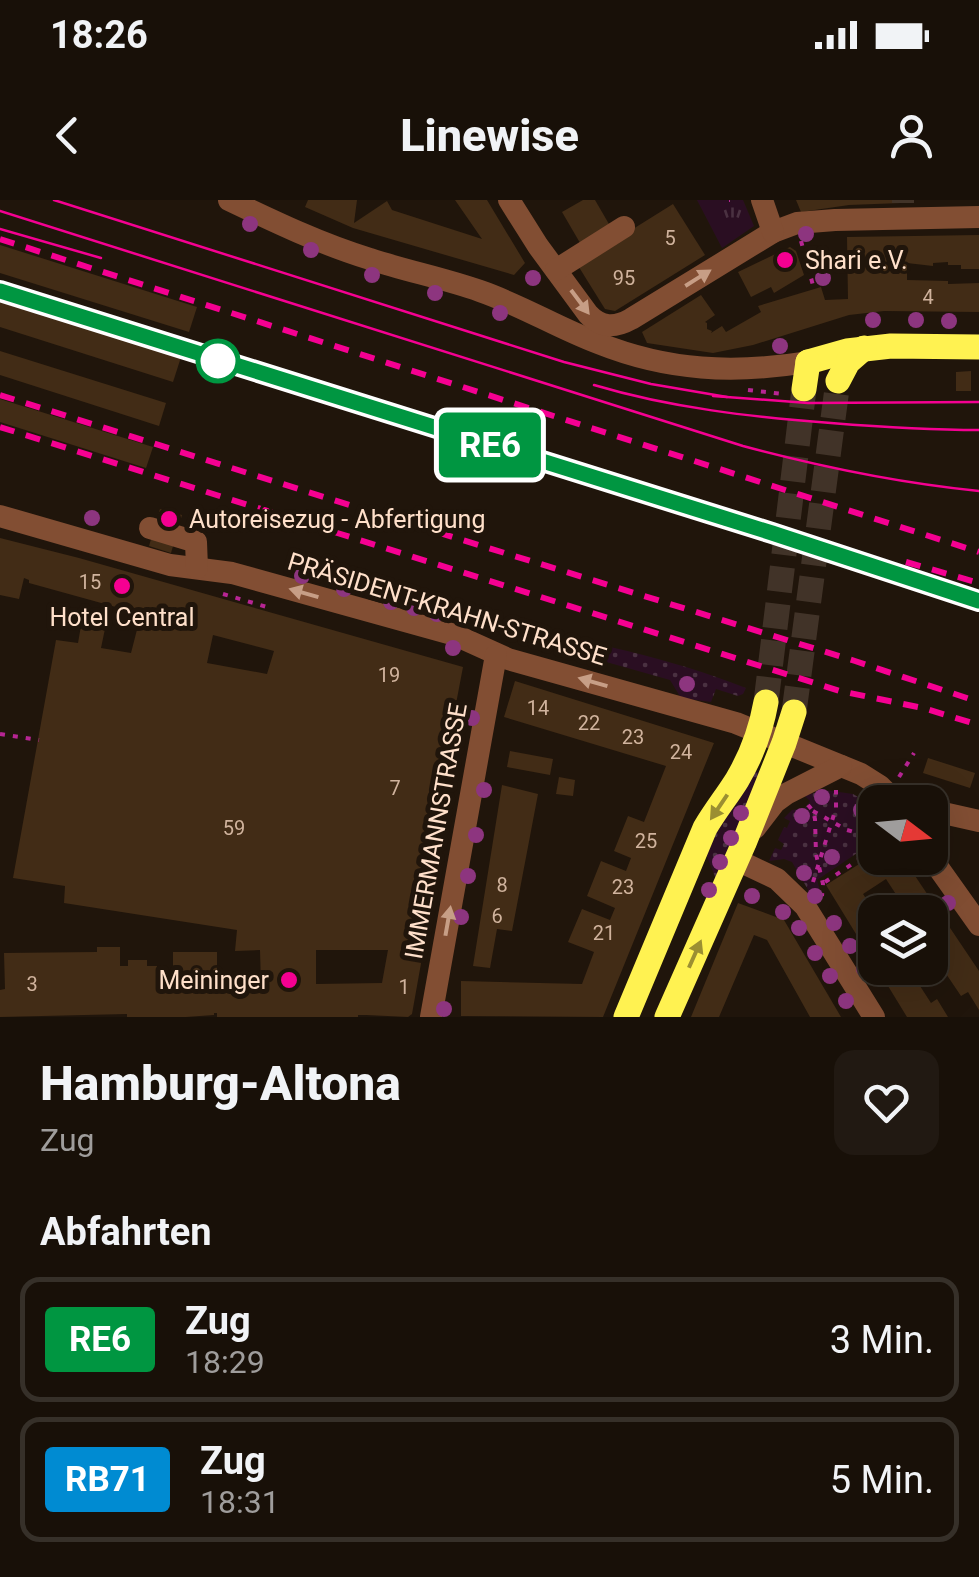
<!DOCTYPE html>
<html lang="de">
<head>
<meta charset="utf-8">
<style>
	:root { --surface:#181008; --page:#211912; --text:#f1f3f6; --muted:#9f9d9c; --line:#363029 }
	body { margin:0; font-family:Roboto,sans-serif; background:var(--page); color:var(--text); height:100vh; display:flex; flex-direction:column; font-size:38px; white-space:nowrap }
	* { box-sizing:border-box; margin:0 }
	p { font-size:32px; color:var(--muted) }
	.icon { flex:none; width:55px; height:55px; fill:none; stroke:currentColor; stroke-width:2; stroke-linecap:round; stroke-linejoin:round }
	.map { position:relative; height:817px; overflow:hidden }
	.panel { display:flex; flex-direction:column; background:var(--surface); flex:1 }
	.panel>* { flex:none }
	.badge { padding:0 20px; border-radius:8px; font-size:35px; line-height:65px }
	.needle { width:65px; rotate:106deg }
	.tools { position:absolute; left:858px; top:585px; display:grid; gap:20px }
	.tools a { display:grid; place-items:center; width:90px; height:90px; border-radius:20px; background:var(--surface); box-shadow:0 10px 40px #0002,0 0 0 2px var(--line); font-size:50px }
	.map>.badge { position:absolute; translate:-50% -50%; box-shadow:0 0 0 5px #fff }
	h2 { padding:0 40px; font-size:38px; line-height:90px }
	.round { display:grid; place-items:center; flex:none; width:105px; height:105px; border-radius:20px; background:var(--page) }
	.head { display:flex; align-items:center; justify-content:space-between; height:170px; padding:0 40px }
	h1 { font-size:48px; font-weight:800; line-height:75px }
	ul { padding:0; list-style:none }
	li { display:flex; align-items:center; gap:30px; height:125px; margin:0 20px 15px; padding:0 20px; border:5px solid var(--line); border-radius:20px }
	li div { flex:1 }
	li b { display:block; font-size:38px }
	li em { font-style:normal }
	li .badge { min-width:110px; font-weight:700; text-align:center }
	.status { display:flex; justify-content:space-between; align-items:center; height:70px; padding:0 50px; background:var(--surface); direction:ltr }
	.status svg { height:28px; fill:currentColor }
	header { display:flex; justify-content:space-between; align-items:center; height:130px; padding:0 40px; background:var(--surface); font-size:45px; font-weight:800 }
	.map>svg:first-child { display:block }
	.grass { fill:url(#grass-dots) }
	.park { fill:url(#park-tufts) }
	.building { fill:#422c16; fill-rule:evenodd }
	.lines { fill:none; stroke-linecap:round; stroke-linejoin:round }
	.minor-tunnel { stroke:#413328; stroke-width:22; stroke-dasharray:22 11; stroke-linecap:butt }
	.major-tunnel { stroke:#413328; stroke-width:25; stroke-dasharray:25 12; stroke-linecap:butt }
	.path { stroke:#b72594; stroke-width:4; stroke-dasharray:5 8; stroke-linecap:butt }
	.minor { stroke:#824e33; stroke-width:22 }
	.major { stroke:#fff251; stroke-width:25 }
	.tram { stroke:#f50092; stroke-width:2.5 }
	.rail { stroke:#f50092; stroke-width:6; stroke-dasharray:15 12; stroke-linecap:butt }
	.tree { fill:#8d357f }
	.oneway { fill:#c79e86 }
	.oneway2 { fill:#9b8f32 }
	.line-casing { stroke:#fff; stroke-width:22 }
	.line { stroke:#009641; stroke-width:15 }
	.poi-dot { fill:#f50092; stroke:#20150b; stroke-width:4 }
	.stop-dot { fill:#fff; stroke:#009641; stroke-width:5 }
	.labels { text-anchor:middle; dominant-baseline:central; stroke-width:10; stroke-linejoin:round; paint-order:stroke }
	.number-label { font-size:20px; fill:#d0b39d }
	.poi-label { font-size:25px; fill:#ffe0ca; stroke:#20150b; text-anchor:start }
	.street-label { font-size:25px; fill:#ffe0ca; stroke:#20150b }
</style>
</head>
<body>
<div class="status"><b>18:26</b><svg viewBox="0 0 49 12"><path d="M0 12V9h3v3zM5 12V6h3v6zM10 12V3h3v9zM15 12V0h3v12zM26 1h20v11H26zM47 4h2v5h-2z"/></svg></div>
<header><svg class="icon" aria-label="back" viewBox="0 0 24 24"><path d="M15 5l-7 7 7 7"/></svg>Linewise<svg class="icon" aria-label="person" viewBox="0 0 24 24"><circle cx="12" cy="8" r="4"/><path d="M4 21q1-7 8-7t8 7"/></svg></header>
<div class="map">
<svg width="979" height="817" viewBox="0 0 979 817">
	<defs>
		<pattern id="grass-dots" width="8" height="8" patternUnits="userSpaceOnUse" patternTransform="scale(2.5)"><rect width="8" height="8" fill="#2a0e22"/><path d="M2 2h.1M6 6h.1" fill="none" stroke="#4a3141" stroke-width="1.8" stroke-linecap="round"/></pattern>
		<pattern id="park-tufts" width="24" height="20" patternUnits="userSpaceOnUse" patternTransform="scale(2.5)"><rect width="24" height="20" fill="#2a0e22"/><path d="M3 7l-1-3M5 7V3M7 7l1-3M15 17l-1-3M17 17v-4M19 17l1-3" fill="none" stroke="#4a3141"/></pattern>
	</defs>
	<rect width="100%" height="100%" fill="#20150b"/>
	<g class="grass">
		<path d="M495,423C580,440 665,456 746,488L743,494L738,496L716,489L711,502L681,498L670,480L493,430Z"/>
		<path d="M754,570L762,574L716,679L704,649Z"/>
		<path d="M825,590L853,594L875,607V641L817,680L821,694L814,700L792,662L784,659L769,661L775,648L781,650L784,644L778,640L784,627L787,628L790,621L784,618L792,610L805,608L810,601L805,596L807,595Z"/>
	</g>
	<path class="park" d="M697,0H743L754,26L722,48Z"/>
	<g class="building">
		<path d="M308,0H357L354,23L387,1L392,10L482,39L455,0H487L525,63L514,75L353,28L305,7Z"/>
		<path d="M583,0H595L613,31L583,48L562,12Z"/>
		<path d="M796,0H901V3L849,5L801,12Z"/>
		<path d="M673,4L705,55L615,111L605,109L577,64Z"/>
		<path d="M979,35V69H961V65H948V62L933,63V66L907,63V80L948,81V84L979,83V112L884,111L849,115L753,145L713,153L647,143L642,132L701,95L715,115L705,122L707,123V129L712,131L711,133L722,126L726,132L761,112L758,106L821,87L825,100L848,99L847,37Z"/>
		<path d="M0,45L197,107L189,132L0,73Z"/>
		<path d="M790,47L796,51L804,75L774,93L771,87L751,97L738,72Z"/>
		<path d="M0,97L182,154L173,182L0,127Z"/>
		<path d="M0,151L166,203L159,226L0,175Z"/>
		<path d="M971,171V191H956V172Z"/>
		<path d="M0,199L153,247L146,268L0,222Z"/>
		<path d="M160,309L182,315L171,353L149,346Z"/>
		<path d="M0,338L79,358L463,467L455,509L466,511L412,814L408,817L366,815H358V817H217V813H214V815L186,817H127V814L0,817V790L5,789L4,753L97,752V747H120V766H128V760H147V766H157V780H173V752H217V785L261,784L260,750L235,751L237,730L64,703L65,686L13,678L56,440L78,443L82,420L106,424L101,448L131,453L141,414L29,383V380L24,378L19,399L0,395ZM213,435L274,451L267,474L207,463ZM316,750H388L382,783L316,784Z"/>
		<path d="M515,481L714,543L603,817L461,816V781L582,784L594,752L568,742L582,709L610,720L615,708L587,696L601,661L626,671L631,658L614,651L628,616L644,622L666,566L504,517Z"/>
		<path d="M510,551L553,559L550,575L507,567Z"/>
		<path d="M928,558L975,573L970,588L923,573Z"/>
		<path d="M559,577L575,580L573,596L556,594Z"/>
		<path d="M502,585L538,594L512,731L497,729L490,768L473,766Z"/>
		<path d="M875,654V658H903L979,771V810L968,792L961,796L930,750V712H899L897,709L903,705L886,679L863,694L875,712V765L826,685Z"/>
		<path d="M738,703L784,720L841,817H810L767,740L754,735L719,817H691Z"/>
		<path d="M877,768H913L914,770L911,772L931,803L937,799L948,817H907Z"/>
	</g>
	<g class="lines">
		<path class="minor-tunnel" d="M903,0V3"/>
		<g class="major-tunnel">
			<path d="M766,502L804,189"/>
			<path d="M794,512L838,181"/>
		</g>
		<g class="path">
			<path d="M729,0H730"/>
			<path d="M801,41L814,89"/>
			<path d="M748,190L783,194"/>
			<path d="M223,394L267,407"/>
			<path d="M0,534L39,540"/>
			<path d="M899,577L914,553"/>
			<path d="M808,605L813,611L815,619L816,654L823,684L822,696"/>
			<path d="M813,611L847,630L875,638"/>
			<path d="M813,682L836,608V590"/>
			<path d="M825,682L875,649"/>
		</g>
		<g class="minor">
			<path d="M229,0C275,22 321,44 370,59C406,71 443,78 480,91C521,105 558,128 598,143C668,171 734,174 808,162"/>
			<path d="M509,0L538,46L588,114C601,128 615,128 631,119L773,32L797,23L835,20L979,17"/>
			<path d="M762,0L773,32"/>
			<path d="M556,70L624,27"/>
			<path d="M0,316L170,365L232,373L455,435L508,459L736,523L861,574L880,586L896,602"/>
			<path d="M150,328L196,342L197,368"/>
			<path d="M930,610L979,621"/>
			<path d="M755,628L775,602L786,594L841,566"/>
			<path d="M930,656L979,725"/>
			<path d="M737,660L777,679L805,706L874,817"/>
			<path d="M431,817L496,455"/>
		</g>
		<g class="major">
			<path d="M808,162L847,151L891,146L979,147"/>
			<path d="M838,181L848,162L864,148"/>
			<path d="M804,189L808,162"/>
			<path d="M626,817L705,628C715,611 727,596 737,580C752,555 761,530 766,502"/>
			<path d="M667,817L744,643L784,543L794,512"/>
		</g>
		<g class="tram">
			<path d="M54,0L564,162L651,184L727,197"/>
			<path d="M0,11L743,246C821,267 899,283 979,291"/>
			<path d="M0,29L101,58"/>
			<path d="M594,185C671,208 752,217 831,223C881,227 930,230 979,230"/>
			<path d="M713,196L808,203L979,202"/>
		</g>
		<g class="rail">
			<path d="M0,39L979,352"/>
			<path d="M0,91L773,333L979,401"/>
			<path d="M0,195L362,309L855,461L979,502"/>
			<path d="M0,227L840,491L923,508L979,525"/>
			<path d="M906,362L979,383"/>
		</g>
	</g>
	<g class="tree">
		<circle cx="250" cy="24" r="8"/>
		<circle cx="806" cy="34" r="8"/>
		<circle cx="311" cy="50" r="8"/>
		<circle cx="372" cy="75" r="8"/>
		<circle cx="533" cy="78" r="8"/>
		<circle cx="823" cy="78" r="8"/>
		<circle cx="435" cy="93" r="8"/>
		<circle cx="500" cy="113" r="8"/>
		<circle cx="873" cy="120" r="8"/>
		<circle cx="916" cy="120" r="8"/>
		<circle cx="949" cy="121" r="8"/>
		<circle cx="780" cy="146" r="8"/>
		<circle cx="92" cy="318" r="8"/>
		<circle cx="302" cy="376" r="8"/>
		<circle cx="344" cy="389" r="8"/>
		<circle cx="391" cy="402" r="8"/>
		<circle cx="414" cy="408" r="8"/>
		<circle cx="437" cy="414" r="8"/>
		<circle cx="453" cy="448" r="8"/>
		<circle cx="687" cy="484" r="8"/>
		<circle cx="472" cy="518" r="8"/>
		<circle cx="484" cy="590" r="8"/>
		<circle cx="822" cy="597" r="8"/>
		<circle cx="861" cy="610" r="8"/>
		<circle cx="741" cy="613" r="8"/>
		<circle cx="802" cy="616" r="8"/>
		<circle cx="476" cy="635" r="8"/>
		<circle cx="731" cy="638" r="8"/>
		<circle cx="832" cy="657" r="8"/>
		<circle cx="720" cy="662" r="8"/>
		<circle cx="804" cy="673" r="8"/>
		<circle cx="468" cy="676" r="8"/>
		<circle cx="709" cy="690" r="8"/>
		<circle cx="752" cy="696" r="8"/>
		<circle cx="815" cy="696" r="8"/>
		<circle cx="948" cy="703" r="8"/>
		<circle cx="783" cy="712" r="8"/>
		<circle cx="461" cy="717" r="8"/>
		<circle cx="834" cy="723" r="8"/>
		<circle cx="799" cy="728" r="8"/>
		<circle cx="850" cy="746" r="8"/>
		<circle cx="815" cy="753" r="8"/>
		<circle cx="864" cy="769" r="8"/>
		<circle cx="830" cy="776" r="8"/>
		<circle cx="846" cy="801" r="8"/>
		<circle cx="444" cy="809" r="8"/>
	</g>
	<defs><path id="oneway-solid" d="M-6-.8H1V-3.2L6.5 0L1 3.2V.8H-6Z" transform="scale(2.5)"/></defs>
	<g class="oneway">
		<use href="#oneway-solid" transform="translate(698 78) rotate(-32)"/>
		<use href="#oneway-solid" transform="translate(580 102) rotate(53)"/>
		<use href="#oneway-solid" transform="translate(304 393) rotate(-164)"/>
		<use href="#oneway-solid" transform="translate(593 482) rotate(-164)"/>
		<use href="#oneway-solid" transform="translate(448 721) rotate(-80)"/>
	</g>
	<g class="oneway2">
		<use href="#oneway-solid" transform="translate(719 607) rotate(124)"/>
		<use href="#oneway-solid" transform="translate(695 754) rotate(-66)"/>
	</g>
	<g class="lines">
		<g class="line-casing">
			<path id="line" d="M0,91L772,333L979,401"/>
		</g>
		<use href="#line" class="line"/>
	</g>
	<g class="poi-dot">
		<circle cx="785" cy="60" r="10"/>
		<circle cx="169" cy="319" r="10"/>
		<circle cx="122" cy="386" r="10"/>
		<circle cx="289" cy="780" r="10"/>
	</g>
	<circle class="stop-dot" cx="218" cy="161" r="20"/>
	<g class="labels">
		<g class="number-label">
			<text x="670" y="38">5</text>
			<text x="624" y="78">95</text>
			<text x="928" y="97">4</text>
			<text x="90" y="382">15</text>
			<text x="389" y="475">19</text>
			<text x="538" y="508">14</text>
			<text x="589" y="523">22</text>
			<text x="633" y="537">23</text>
			<text x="681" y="552">24</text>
			<text x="395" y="588">7</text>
			<text x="234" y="628">59</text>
			<text x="646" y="641">25</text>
			<text x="502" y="685">8</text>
			<text x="623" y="687">23</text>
			<text x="497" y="716">6</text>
			<text x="604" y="733">21</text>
			<text x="32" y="784">3</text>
			<text x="404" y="787">1</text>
		</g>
		<g class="poi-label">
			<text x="805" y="60">Shari e.V.</text>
			<text x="189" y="319">Autoreisezug - Abfertigung</text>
			<text x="122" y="417" text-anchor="middle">Hotel Central</text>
			<text x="269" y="780" text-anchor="end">Meininger</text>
		</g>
		<g class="street-label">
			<text transform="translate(447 409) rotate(17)">PRÄSIDENT-KRAHN-STRASSE</text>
			<text transform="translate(436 631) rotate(-80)">IMMERMANNSTRASSE</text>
		</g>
	</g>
</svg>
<div class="tools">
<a><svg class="needle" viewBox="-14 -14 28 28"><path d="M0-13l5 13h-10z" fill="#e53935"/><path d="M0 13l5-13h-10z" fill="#9f9d9c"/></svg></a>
<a><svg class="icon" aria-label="layers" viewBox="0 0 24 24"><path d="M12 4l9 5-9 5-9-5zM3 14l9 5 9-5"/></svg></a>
</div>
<b class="badge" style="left:490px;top:245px;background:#009641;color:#fff">RE6</b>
</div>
<section class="panel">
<div class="head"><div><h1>Hamburg-Altona</h1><p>Zug</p></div><a class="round"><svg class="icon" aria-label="heart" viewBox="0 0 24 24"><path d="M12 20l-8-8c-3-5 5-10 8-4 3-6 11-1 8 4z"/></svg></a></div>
<h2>Abfahrten</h2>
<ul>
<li><span class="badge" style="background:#009641;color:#fff">RE6</span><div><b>Zug</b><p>18:29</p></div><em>3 Min.</em></li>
<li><span class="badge" style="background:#008bd2;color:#fff">RB71</span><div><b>Zug</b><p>18:31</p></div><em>5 Min.</em></li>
</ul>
</section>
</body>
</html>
